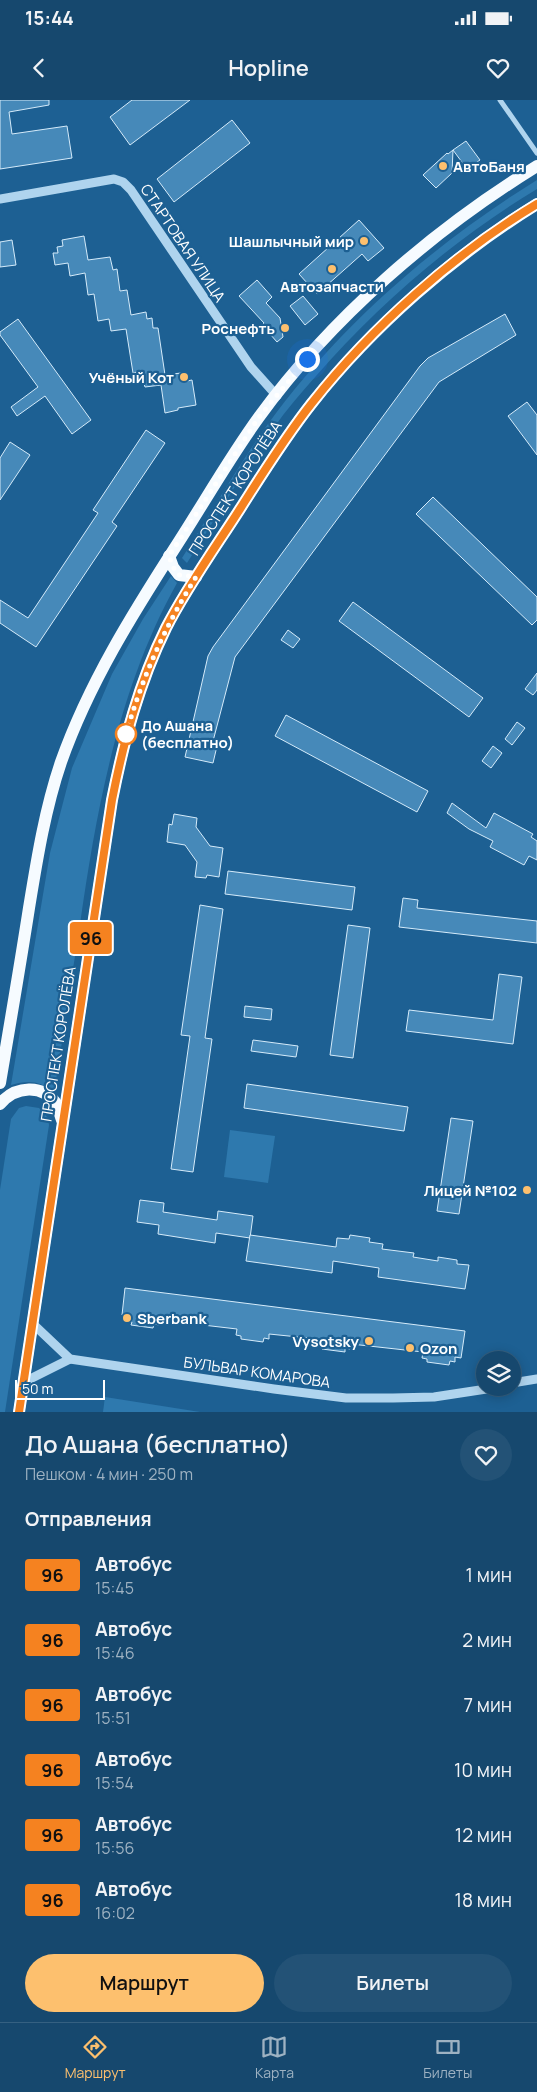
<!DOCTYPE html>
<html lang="ru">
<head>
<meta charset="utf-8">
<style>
	:root { --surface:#16486e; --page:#235276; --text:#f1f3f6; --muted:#9eb2c2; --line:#356081; --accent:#fdc06e }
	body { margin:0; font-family:Manrope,sans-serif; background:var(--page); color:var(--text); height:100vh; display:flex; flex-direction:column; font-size:19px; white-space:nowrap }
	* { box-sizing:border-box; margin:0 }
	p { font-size:16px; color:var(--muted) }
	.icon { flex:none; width:28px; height:28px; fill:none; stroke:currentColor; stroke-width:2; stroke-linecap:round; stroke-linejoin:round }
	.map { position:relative; height:1312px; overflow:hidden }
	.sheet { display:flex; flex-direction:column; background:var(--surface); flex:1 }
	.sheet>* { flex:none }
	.badge { padding:0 10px; border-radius:4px; font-size:18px; line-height:32px }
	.fabs { position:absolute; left:476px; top:1251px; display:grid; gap:10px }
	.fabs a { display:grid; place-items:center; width:45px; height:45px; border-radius:50%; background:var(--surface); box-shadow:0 2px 12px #0003,0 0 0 1px var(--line); font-size:25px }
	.scale { position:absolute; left:15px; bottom:12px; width:90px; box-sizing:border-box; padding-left:5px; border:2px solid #fff; border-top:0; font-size:14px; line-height:18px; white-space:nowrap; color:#fff; -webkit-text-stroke:4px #1d6093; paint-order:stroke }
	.you { position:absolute; width:25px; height:25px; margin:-12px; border:4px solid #fff; border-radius:50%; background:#1a73e8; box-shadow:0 0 0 8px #1a73e833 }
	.map>.badge { position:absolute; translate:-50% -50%; box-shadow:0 0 0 2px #fff }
	h2 { padding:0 25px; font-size:19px; line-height:45px }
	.round { display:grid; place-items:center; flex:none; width:52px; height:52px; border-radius:26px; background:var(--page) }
	.headline { display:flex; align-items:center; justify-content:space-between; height:85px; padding:0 25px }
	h1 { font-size:24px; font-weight:600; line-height:38px }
	.cta { display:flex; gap:10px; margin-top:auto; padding:10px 25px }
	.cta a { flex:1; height:58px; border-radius:30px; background:var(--accent); color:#111; font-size:20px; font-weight:600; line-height:58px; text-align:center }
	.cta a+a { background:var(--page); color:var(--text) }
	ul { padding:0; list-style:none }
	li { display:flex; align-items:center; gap:15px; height:65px; padding:0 25px }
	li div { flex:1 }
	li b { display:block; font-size:19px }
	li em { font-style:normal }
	li .badge { min-width:55px; font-weight:700; text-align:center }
	.status { display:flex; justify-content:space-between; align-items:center; height:35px; padding:0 25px; background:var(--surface); direction:ltr }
	.status svg { height:14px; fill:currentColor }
	header { display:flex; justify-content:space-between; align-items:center; height:65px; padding:0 25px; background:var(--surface); font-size:22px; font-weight:600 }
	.tabs { display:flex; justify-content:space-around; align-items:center; height:70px; border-top:1px solid var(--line); background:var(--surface); font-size:14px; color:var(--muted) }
	.tabs a { display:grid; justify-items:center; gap:2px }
	.tabs .current { color:var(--accent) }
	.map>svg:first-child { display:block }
	.green { fill:#2e79ae }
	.building { fill:#4689b9; stroke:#d5ebfa }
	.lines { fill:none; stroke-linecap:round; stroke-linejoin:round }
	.minor { stroke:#afd4ee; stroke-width:5 }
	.tertiary { stroke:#afd4ee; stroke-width:9 }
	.primary { stroke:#f6fbff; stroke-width:12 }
	.line-casing { stroke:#fff; stroke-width:11 }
	.line { stroke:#f58220; stroke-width:8 }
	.walk { stroke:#fff; stroke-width:5; stroke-dasharray:0 9 }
	.poi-dot { fill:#fdc06e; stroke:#1d6093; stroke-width:2 }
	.stop-dot { fill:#fff; stroke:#f58220; stroke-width:2.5 }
	.labels { text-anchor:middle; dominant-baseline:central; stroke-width:4.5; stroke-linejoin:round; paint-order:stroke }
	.poi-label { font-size:15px; font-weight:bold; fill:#fff; stroke:#1d6093; text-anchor:end }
	.street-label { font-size:15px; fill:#fff; stroke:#1d6093 }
	.stop-label { font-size:15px; font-weight:bold; fill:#fff; stroke:#1d6093; text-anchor:start }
</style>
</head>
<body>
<div class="status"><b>15:44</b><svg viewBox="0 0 49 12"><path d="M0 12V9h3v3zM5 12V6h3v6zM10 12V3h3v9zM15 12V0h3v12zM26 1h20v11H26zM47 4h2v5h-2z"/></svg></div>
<header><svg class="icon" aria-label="back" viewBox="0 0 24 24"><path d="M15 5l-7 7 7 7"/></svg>Hopline<svg class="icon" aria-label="heart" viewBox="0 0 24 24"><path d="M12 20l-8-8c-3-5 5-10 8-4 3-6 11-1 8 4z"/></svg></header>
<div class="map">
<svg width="537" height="1312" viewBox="0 0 537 1312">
	<rect width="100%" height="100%" fill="#1d6093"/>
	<g class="green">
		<path d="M537,80V89C454,139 380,203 316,276C301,293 286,310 273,329C243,372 216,418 187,463L182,458C211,413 237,367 268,324C339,226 435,143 537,80Z"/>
		<path d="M171,476L177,483C119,587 97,706 80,824C71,880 63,937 54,993C40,980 28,980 11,985L50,753L72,668L112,574L143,519Z"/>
		<path d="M26,1006L39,1008L48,1018L49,1025L5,1312H0V1090L11,1019L19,1008Z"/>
		<path d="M230,1030L275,1036L268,1083L224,1077Z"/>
		<path d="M105,1297L200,1312H103Z"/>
	</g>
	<g class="building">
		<path d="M0,0H49V5L9,12L12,34L67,26L72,58L0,69Z"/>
		<path d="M132,0H190L130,45L110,17Z"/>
		<path d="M232,20L250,43L174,102L157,79Z"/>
		<path d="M466,41L480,60L467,69L453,50Z"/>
		<path d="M453,50L452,73L436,88L423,75L447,53L448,54Z"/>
		<path d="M359,120L384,148L368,161L362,154L317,194L299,174Z"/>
		<path d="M84,136L88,160L110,157L113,170L117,169L120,191L127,190L131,215L146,212L147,219L152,218L153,228H158L165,275L181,273V276L186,275L187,281L192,280L196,305L178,308V310L165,313L161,285L145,287L143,281L138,282L137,272L133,273L126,229L111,231L109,219L98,221L94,194L88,195L85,173L70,176L68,163L55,165L53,153H58L57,147L63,146L62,140Z"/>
		<path d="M12,140L16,165L0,167V142Z"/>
		<path d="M257,180L272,197L266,203L280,218L283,237L277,242L262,225L264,223L239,196Z"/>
		<path d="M303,196L318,214L305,225L290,206Z"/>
		<path d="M505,214L516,235L439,282L235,557L212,645L217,646L213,663L185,657L208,556L213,547L420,266L428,258Z"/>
		<path d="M18,219L91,320L72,334L45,296L17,316L11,307L38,287L0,235V232Z"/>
		<path d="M527,302L537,315V355L508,316Z"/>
		<path d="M146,330L165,343L112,422L117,426L36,547L0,523V500L28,518L98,413L93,410Z"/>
		<path d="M10,342L30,355L0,400V358Z"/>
		<path d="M433,397L537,497V520L532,525L416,414Z"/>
		<path d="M353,502L483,598L469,617L339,521Z"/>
		<path d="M288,530L300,539L293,548L281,540Z"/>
		<path d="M537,573V590L533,595L525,589Z"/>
		<path d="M286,615L428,691L417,712L275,636Z"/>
		<path d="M517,622L525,628L512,645L505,639Z"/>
		<path d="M493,646L502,653L491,668L482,661Z"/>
		<path d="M452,703L486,728L494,713L533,734L531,737L537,741V760L529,756L524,765L490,747L493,741L469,729L447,713Z"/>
		<path d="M174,714L197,718L196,727L210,746L223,748L219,777L207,775L206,778L195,777L197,762L185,745L167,742L169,724L172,725Z"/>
		<path d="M228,771L355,787L352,810L225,794Z"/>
		<path d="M403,798L418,800L417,808L537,821V843L399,827Z"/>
		<path d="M200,805L223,809L205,938L212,939L193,1072L171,1069L190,936L181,935Z"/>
		<path d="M348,825L370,828L353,958L330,955Z"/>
		<path d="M499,874L522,877L513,944L406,931L409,910L493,920Z"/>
		<path d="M245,906L272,909L271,920L244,917Z"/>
		<path d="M253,940L298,946L296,957L251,951Z"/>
		<path d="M247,984L408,1007L404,1031L244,1008Z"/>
		<path d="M451,1018L473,1021L459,1114L437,1111Z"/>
		<path d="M140,1100L164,1103L163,1112L217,1120L218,1111L253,1116L250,1138L216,1133L215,1143L158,1134L159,1125L137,1122Z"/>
		<path d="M250,1135L336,1147L337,1138L349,1139L350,1135L370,1138L369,1142L383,1144L382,1149L414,1153L413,1157L438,1161V1157L457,1160V1164L469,1165L465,1189L378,1177L379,1168L333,1161L332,1173L246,1161Z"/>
		<path d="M125,1188L465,1231L461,1258L455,1257V1262L450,1261L449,1265L427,1262V1259L422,1258L423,1252L351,1244L350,1249L345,1248V1252L322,1249L323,1246L317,1245L318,1239L269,1234V1239L264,1238L263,1242L241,1239V1236L236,1235L237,1229L160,1220L159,1225L154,1224L153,1228L131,1225L132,1222L126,1221L127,1215H122Z"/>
	</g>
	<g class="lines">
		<path class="minor" d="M500,0L537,53"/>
		<g class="tertiary">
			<path d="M0,99L114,79L123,82L131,90L251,267L277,296"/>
			<path d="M32,1223L70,1259L274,1289L346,1298H393L434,1297L493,1288"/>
			<path d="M24,1282L70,1259"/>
			<path d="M512,1283L537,1279"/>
		</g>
		<g class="primary">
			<path d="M169,456L173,467L179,475L196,477"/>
			<path d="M0,983C10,924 20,866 29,808C37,759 45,709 61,662C89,583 133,513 178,443C205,401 230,357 259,317C331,218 433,130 537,66"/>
			<path d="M0,1004C15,986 43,983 57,1005C59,1009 60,1015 62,1020"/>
			<path d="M19,1312L112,700C124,640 139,583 166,528C187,487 215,448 240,409C263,373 285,337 312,303C372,227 454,155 537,104"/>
		</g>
	</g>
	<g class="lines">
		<g class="line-casing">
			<path id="line" d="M19,1312L112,700C124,640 139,583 166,528C187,487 215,448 240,409C263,373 285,337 312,303C372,227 454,154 537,104"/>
		</g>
		<use href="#line" class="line"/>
		<path class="walk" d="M126,634C142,578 165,526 196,477L179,475L173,467L169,456L259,317L307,259"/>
	</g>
	<g class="poi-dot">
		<circle cx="443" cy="66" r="5"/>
		<circle cx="364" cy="141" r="5"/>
		<circle cx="332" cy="169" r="5"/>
		<circle cx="285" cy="228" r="5"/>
		<circle cx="184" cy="277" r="5"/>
		<circle cx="527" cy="1090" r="5"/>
		<circle cx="127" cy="1218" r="5"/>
		<circle cx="369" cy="1241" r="5"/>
		<circle cx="410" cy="1248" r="5"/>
	</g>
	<circle class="stop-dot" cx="126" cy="634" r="10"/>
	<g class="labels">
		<g class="poi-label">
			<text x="453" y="66" text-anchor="start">АвтоБаня</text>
			<text x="354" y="141">Шашлычный мир</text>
			<text x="332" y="186" text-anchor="middle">Автозапчасти</text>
			<text x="275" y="228">Роснефть</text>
			<text x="174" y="277">Учёный Кот</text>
			<text x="517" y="1090">Лицей №102</text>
			<text x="137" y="1218" text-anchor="start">Sberbank</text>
			<text x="359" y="1241">Vysotsky</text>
			<text x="420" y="1248" text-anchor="start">Ozon</text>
		</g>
		<g class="street-label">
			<text transform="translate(183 143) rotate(56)">СТАРТОВАЯ УЛИЦА</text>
			<text transform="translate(235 388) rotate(-57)">ПРОСПЕКТ КОРОЛЁВА</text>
			<text transform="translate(58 944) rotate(-81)">ПРОСПЕКТ КОРОЛЁВА</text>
			<text transform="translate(257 1272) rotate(8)">БУЛЬВАР КОМАРОВА</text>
		</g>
		<g class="stop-label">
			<text x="141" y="625">До Ашана<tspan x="141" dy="17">(бесплатно)</tspan></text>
		</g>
	</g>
</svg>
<div class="fabs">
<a><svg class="icon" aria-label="layers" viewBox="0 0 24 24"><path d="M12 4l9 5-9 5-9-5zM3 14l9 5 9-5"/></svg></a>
</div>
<div class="scale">50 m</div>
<div class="you" style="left:307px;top:259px"></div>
<b class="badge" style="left:91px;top:838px;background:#f58220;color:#111">96</b>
</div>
<section class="sheet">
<div class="headline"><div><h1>До Ашана (бесплатно)</h1><p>Пешком · 4 мин · 250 m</p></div><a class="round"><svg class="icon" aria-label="heart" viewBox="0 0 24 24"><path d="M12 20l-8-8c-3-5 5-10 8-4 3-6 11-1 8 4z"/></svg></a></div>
<h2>Отправления</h2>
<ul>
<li><span class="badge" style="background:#f58220;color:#111">96</span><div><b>Автобус</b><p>15:45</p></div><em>1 мин</em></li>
<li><span class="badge" style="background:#f58220;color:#111">96</span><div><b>Автобус</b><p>15:46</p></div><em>2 мин</em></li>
<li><span class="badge" style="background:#f58220;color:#111">96</span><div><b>Автобус</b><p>15:51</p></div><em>7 мин</em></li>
<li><span class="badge" style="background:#f58220;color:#111">96</span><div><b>Автобус</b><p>15:54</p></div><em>10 мин</em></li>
<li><span class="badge" style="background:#f58220;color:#111">96</span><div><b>Автобус</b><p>15:56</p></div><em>12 мин</em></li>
<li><span class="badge" style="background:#f58220;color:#111">96</span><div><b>Автобус</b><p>16:02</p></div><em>18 мин</em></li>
</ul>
<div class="cta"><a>Маршрут</a><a>Билеты</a></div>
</section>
<nav class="tabs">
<a class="current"><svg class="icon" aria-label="directions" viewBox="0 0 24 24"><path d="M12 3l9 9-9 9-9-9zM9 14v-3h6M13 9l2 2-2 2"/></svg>Маршрут</a>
<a><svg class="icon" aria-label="map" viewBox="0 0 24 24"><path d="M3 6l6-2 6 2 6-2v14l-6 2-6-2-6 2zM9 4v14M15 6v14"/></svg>Карта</a>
<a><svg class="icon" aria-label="tickets" viewBox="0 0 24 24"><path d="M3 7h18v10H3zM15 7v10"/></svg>Билеты</a>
</nav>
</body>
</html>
